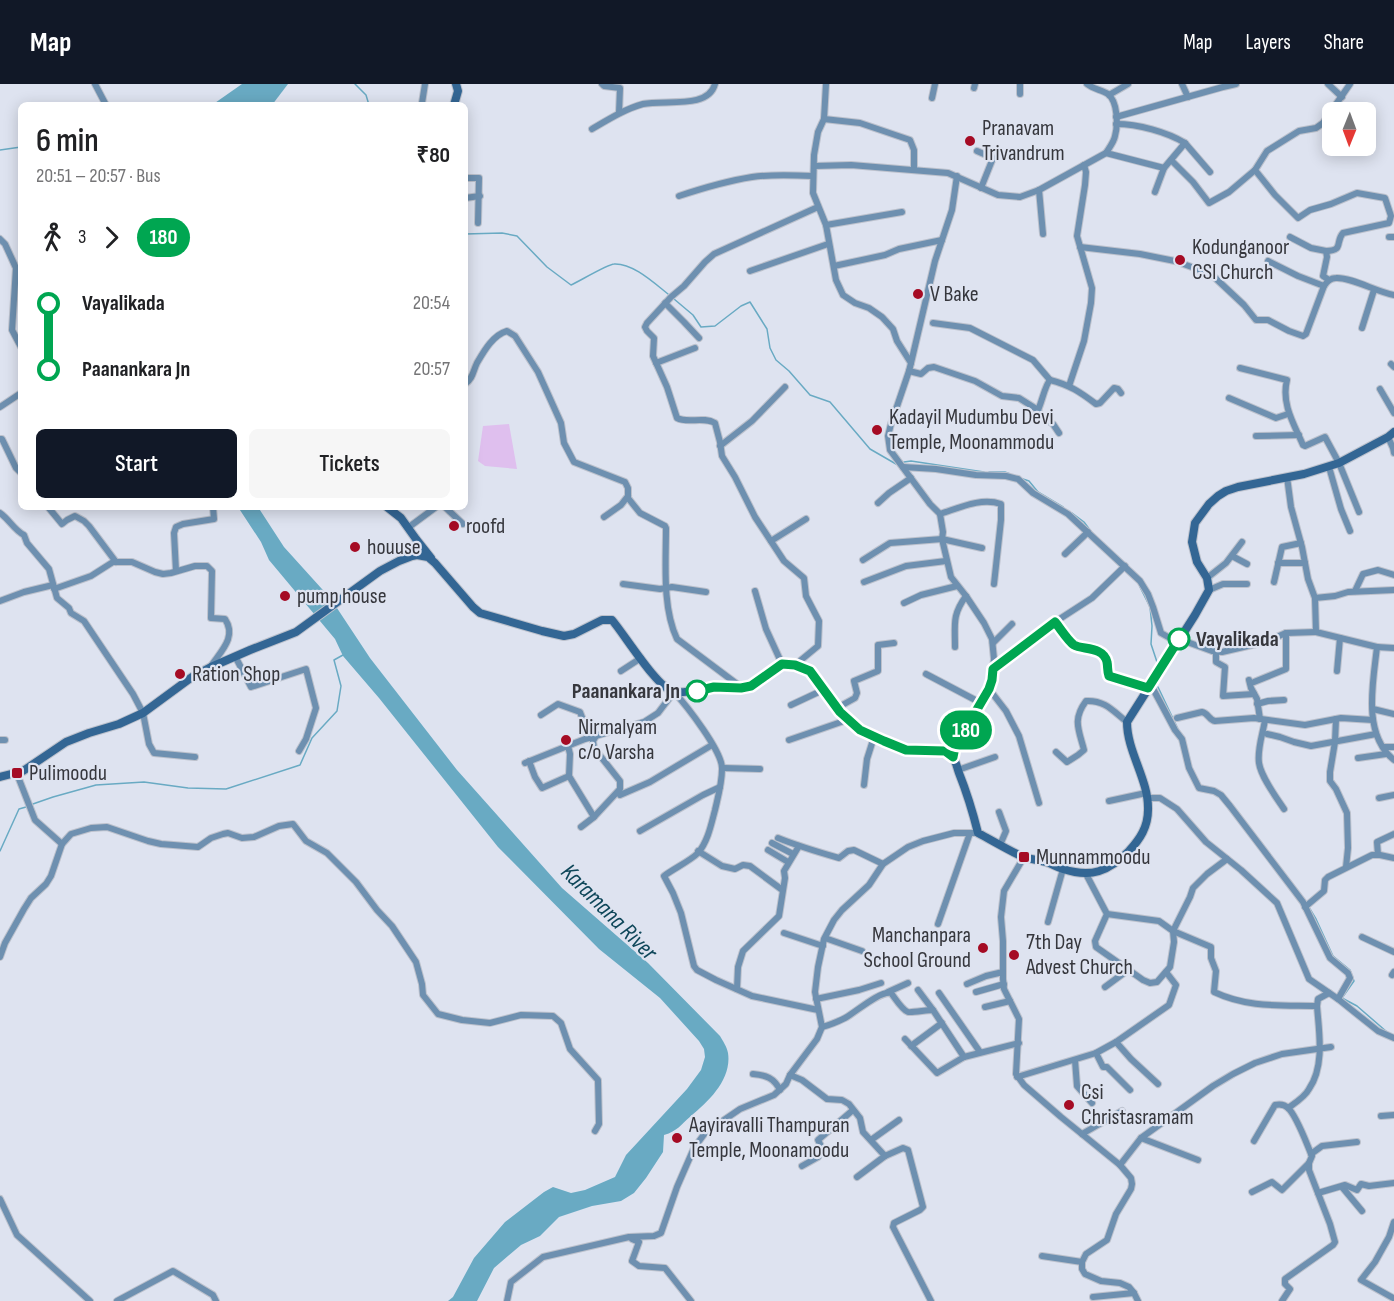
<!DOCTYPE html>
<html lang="en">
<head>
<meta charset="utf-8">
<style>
	:root { --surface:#fff; --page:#f6f6f6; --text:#202124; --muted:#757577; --accent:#111827 }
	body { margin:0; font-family:"Sofia Sans Condensed",sans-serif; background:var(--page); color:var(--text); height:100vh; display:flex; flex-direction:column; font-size:22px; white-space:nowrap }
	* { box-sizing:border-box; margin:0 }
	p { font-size:20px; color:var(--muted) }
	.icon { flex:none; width:33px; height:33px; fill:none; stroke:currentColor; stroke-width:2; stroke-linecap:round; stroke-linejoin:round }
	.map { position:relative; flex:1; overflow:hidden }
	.details { position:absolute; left:18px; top:18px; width:450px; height:408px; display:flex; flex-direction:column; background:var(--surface); border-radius:9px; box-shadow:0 3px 15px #0003 }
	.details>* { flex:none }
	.badge { padding:0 12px; border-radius:20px; font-size:21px; line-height:39px }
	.needle { width:39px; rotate:181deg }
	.buttons { position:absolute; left:1322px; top:18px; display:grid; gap:12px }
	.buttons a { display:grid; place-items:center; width:54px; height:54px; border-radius:9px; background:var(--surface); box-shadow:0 3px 15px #0003; font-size:30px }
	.map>.badge { position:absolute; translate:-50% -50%; box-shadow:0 0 0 3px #fff }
	.legs { display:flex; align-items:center; gap:9px; height:66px; padding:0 18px; font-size:20px }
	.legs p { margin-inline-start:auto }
	.summary { display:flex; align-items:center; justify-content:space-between; height:102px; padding:0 18px }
	h1 { font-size:33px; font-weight:600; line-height:45px }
	.action { display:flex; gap:12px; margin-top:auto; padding:12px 18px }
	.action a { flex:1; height:69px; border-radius:9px; background:var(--accent); color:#fff; font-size:24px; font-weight:600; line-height:69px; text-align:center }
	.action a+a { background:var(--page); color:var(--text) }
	ul { padding:0 18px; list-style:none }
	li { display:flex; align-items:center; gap:21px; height:66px; font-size:22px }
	li i { display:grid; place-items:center; width:9px; height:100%; margin:0 8px; background:currentColor }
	li i::after { content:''; width:15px; height:15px; margin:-8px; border:4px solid; border-radius:50%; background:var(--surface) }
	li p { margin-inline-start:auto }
	li:first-child i { background:linear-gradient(#0000 50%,currentColor 0) }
	li:last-child i { background:linear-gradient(currentColor 50%,#0000 0) }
	header { display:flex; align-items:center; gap:36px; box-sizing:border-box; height:84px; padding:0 30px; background:var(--accent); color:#fff }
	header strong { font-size:28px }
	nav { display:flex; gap:33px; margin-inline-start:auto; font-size:21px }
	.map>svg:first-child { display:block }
	.green { fill:#dfbfee }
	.water { fill:#69aac3 }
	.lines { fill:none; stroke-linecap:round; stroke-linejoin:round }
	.stream { stroke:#69aac3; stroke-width:1.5 }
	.street-casing { stroke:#bcc1cc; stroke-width:8 }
	.secondary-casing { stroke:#bcc1cc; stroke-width:10 }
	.street { stroke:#6e90b0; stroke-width:6 }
	.secondary { stroke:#336694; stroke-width:8 }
	.line-1-casing { stroke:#fff; stroke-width:14 }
	.line-1 { stroke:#00a651; stroke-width:9 }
	.poi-dot { fill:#a50b24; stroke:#dee3f0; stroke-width:2 }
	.stop-1-dot { fill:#fff; stroke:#00a651; stroke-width:3 }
	.labels { text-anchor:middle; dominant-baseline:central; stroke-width:4.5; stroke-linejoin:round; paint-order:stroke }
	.poi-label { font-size:22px; fill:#36373d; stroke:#dee3f0; text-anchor:start }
	.stop-label { font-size:22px; font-weight:bold; fill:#36373d; stroke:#dee3f0; text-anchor:start }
	.water-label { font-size:24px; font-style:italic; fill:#0f475a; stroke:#dee3f0 }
</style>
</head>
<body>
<header>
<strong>Map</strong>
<nav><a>Map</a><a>Layers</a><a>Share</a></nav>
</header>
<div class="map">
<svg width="1394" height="1217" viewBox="0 0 1394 1217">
	<rect width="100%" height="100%" fill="#dee3f0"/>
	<path class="green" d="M509,340L517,385L485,382L478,377L483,342Z"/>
	<g class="water">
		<path d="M242,0H288L272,21H212Z"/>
		<path d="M238,423H258L284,463L331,515L370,574L457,686L562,804L648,879L720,952C723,957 727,963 728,969C732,995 709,1017 691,1032C680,1041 678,1047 664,1051L663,1068L646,1094L634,1109L621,1117L592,1122L559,1133L540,1152L521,1161L494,1184L477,1217H448L453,1213L474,1174L505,1138L544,1108L553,1103L571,1109L585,1106L615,1093L626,1071L687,1005L701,986L705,973L704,965L699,957L660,914L599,865L498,763L379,614L343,572L335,555L269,476L261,458Z"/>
	</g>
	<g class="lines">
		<g class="stream">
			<path d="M355,0L366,11L369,21"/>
			<path d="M0,66L21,63"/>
			<path d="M465,150L502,149L517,152L547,183L571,201C578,198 608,180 614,180C633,179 654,199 668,210"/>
			<path d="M674,215L693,231L701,243L715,242L741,222L750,218L767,245L770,264L776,276L789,287L810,311L830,318L870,365L896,380"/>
			<path d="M904,378L911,377L984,388"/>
			<path d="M989,388H1005L1010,390"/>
			<path d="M1020,394L1029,397L1038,408L1063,423"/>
			<path d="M1072,429L1084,438L1090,446"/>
			<path d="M1140,503L1150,523L1152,542L1151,560L1158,581"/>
			<path d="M1158,603L1178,645"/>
			<path d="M30,721L53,713L96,701L144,698L188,704L226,705L300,681L312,654L337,627L341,602L334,576L343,571"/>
			<path d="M1253,748L1297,806"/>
			<path d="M0,767L19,725L26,723"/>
			<path d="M1310,825L1316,835L1333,872L1350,886L1354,897L1342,914L1357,922L1387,948"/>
		</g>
		<g class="street-casing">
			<g id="street">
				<path d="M95,0L106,21"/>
				<path d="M602,0L604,2L620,4L619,29"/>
				<path d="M826,0L824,35L818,48L814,71L813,109L826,141L836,196L843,211L855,219L869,224L882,233L893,245L897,257L911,279L909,287L891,340L888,352L890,366L930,420L940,430L943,448L942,455L951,493L966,512L984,539L992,555L994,575L992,596L989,605L955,663L953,673"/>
				<path d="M1087,0C1093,5 1102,6 1108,10C1118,18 1118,41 1115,52C1114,58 1109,64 1106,69L1164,84"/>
				<path d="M1182,0L1188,13"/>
				<path d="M1328,0L1342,13"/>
				<path d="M974,4L975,0"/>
				<path d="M1020,10V0"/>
				<path d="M1109,11L1128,0"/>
				<path d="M932,14L935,0"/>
				<path d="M422,19L425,0"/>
				<path d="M1116,33L1223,3L1236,0"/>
				<path d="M824,35L860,39L910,56L914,66V86"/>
				<path d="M1116,40C1138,40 1167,48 1185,59"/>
				<path d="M592,45C609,35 625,25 643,20C664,15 708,26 715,0"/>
				<path d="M977,67L993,74L981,104"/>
				<path d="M1171,76L1193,98L1209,119L1229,108L1255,86"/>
				<path d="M814,82L851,81L948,89L998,111L1020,113L1039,106L1106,69"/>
				<path d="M465,94H479L478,139"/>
				<path d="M1039,106L1043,150"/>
				<path d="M1155,108L1164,84L1185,59L1210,88"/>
				<path d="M679,112C703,104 727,97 752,93C772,90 793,91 813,92"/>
				<path d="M465,114L480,112"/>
				<path d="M826,141L902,128"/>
				<path d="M1290,153L1311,164L1326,167L1327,173L1323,192L1329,196"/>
				<path d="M1389,153H1394"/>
				<path d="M0,155L5,160L16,184L12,246L21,263"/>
				<path d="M1080,163L1140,170L1175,177L1211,190L1244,221L1256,236H1268L1289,247L1303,252L1306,250L1324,202C1327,198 1330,194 1336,194C1351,193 1377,208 1394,211"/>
				<path d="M1326,167C1344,167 1335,158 1343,149L1389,139L1391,132L1385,114L1357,109L1331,120L1310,126L1298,134L1275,111L1255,86L1267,67L1299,47L1316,44L1323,39L1350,0"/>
				<path d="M1268,177L1298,192L1324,202"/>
				<path d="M834,182L885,171L899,165L942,156"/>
				<path d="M750,187L828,160"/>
				<path d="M665,219L684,238L699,254"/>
				<path d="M933,239L970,244L1033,276L1050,296"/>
				<path d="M1362,244L1374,206"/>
				<path d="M656,279L695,264"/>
				<path d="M911,279L935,177L952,126L957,92"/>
				<path d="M1391,280L1394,283"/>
				<path d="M1240,284L1287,296C1281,320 1294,340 1303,361L1305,362L1325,353L1339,379L1359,428"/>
				<path d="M909,287L921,290L928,284L934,283L975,297L1002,312L1019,314L1038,326L1041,332L1053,340L1059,349"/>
				<path d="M465,300C473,295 473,287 477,279C484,267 493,251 507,247L515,252L538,288L561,339L564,359L574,378L625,398L628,404V414L640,429L665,442L666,444C666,479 662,523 677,555L741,603"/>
				<path d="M1069,302L1084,257L1091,219L1092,204L1077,152L1085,101L1086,88L1084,81"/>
				<path d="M1380,305L1394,329"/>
				<path d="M1229,314L1276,334L1288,330"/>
				<path d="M0,323L21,309"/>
				<path d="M1038,326C1042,318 1045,301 1050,296C1070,301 1080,308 1096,320L1100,319L1114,304L1118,305L1121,309"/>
				<path d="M1256,352L1299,351"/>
				<path d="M1388,353L1393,364L1394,369"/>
				<path d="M0,355H2L16,384L21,389"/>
				<path d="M720,362L752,337L785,303"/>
				<path d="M903,383L936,385L976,391L1006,392L1018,395L1033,409L1068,430L1140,497L1148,510L1153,523L1161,549L1177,558"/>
				<path d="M1329,383L1341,425L1350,447"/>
				<path d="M1287,393L1291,423L1302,463L1308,495L1315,514L1316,548L1377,563C1373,599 1362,650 1394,676"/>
				<path d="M878,419L889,409L911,394"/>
				<path d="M48,423L62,440L67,436L75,432L84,437L89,442L116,478"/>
				<path d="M445,423L463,440"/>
				<path d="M0,429C9,435 14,446 24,451L27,459L49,485L57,514L69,524L71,529L84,537L133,610L143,629L149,660L154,669L195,673"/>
				<path d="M940,430C959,424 981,413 1001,420V436L994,500"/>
				<path d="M604,433L621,421L628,412"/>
				<path d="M409,443L436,423"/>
				<path d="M771,457L806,435"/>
				<path d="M1065,470L1088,448"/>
				<path d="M1232,472L1247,480"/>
				<path d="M863,476L890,459L942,455L982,464"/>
				<path d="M1278,479H1305"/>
				<path d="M176,487L174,449L176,443L183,440L214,435L213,423"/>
				<path d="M1207,494L1226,479L1242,458"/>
				<path d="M864,498L906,482L946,477"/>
				<path d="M1274,498L1282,463L1301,459"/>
				<path d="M623,500L660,505L672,503L706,508"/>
				<path d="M54,505L91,492L113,478H132L155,488L163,490L171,489L195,482H207L212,487L211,534L225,535C237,553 221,567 211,582"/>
				<path d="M1209,506L1223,500H1247"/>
				<path d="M755,507L766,545L782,580"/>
				<path d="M1355,507L1363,490L1378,486L1394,491"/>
				<path d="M1315,514L1335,512L1348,508L1394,506"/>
				<path d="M0,517L24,508L53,501"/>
				<path d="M904,519L921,511L957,502"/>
				<path d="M1055,538L1074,561L1099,568L1106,576V585L1109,592L1147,604"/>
				<path d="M1179,555L1212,567L1222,568L1265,558L1286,549L1316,548"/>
				<path d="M993,559L1012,540"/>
				<path d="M955,563C955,540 952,531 966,512"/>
				<path d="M1377,563L1394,564"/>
				<path d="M1216,567V578L1225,583L1223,612L1254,610"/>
				<path d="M235,572L251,603L306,585L316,624L306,655L299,667"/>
				<path d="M795,581L818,562L819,537L806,512L804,494L784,477L755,433L735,393L722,372L720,358L715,339C703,332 688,340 677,334L667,303L653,272L654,254L647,247L645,243L647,239L671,213L684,202L705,178L714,170L818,123"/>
				<path d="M993,585L1055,538L1092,514L1125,482"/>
				<path d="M621,587L641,574"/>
				<path d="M1337,587L1340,554"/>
				<path d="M926,590L981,619"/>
				<path d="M1249,596L1251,604L1257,615L1260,635"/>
				<path d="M1254,598L1286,585V549"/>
				<path d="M1150,599L1175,646L1182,655L1189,684L1199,704L1214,707L1221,711L1230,722L1303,818L1330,874L1348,889L1350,894L1338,915"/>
				<path d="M989,605L1006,627L1019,652L1039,719"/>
				<path d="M1257,620L1268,617L1284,616"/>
				<path d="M791,621L823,606"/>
				<path d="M837,624L855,614L857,609L854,597L878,587V561L894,559"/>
				<path d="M1373,625L1394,630"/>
				<path d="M541,631L558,620L580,628L590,654"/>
				<path d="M1177,634L1202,628C1208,629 1209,636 1215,637L1254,634L1305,641L1341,634L1373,636"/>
				<path d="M1336,635L1335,658L1330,688V697L1336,705L1347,729L1348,764L1346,783"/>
				<path d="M1265,636C1263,649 1257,665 1259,679C1261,693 1276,713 1284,725"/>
				<path d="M1267,650L1280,653L1294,658L1311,662L1376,650"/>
				<path d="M0,656H5"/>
				<path d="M789,656L847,636"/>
				<path d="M568,662L570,670L569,692L594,733"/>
				<path d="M1383,663H1394"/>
				<path d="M1056,668L1067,678L1078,671L1084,666C1079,646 1072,636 1086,617C1105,616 1113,627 1127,638"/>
				<path d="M1358,674L1386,670"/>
				<path d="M529,677L535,693L542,704L569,692"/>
				<path d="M525,679L585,655L644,638L658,629L674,608C686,621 723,668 722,685C722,699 718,713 715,726C711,741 708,757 698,769C690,777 673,785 664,792L673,809L681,829L694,882L697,886L716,896L752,912L818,926"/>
				<path d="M723,684L760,685"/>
				<path d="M958,686L995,673"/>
				<path d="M17,690L35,736L62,760"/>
				<path d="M864,701L867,675L874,653"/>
				<path d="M620,711L650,698L712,661"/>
				<path d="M1147,714H1160L1177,725L1206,758L1241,786L1277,819L1309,895L1338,915L1378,947L1394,954"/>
				<path d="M1379,714L1394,711"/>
				<path d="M1109,717L1146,709"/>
				<path d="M999,728L1006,747L1000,761"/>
				<path d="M581,743L594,733L620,705V697L594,664L593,657L596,652"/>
				<path d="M640,747L703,711L720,703"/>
				<path d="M778,754C798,762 818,768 839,774L848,767L854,766L883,780"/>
				<path d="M772,759L793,770"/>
				<path d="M768,766L788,778"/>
				<path d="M698,767L722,782L735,785L743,781L750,782L781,805"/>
				<path d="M1378,771L1377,758L1394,750"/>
				<path d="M1024,773L1004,807L1001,833L1003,857V895L1004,905L1019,935L1016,990L1024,1001L1061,1033L1120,1081L1131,1094L1132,1100L1131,1105L1116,1130L1107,1156L1086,1170L1082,1178V1185L1085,1190L1101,1197L1120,1199L1129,1203L1134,1209L1138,1217"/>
				<path d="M1086,790L1107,830L1095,857L1096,863L1143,896L1150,899L1157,898L1170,883L1174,858L1173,847L1190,813L1193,804L1207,790L1227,775"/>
				<path d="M1305,823L1324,807L1325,796L1328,793L1372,771H1380L1394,774"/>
				<path d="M1107,830L1159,837L1173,847L1211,863V874L1216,887L1214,908C1248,924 1280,921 1317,922"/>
				<path d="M1048,838L1063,785"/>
				<path d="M938,840L970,749"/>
				<path d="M784,849L823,862"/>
				<path d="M1362,853L1394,868"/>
				<path d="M825,854L862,867"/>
				<path d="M0,873L5,859L24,825L31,814L46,800L51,792L62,760L71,750L91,744L107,743L148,757L161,760L198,763L211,754L223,750L228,749L242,754L254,753L279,742L293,740L306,757L327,769L356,798L377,826L392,842L416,878L422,900L423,911L438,930L462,936L490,939L521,931L553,932L561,939L570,965L598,996L599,1040L595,1047"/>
				<path d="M1392,891L1394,888"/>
				<path d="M967,900L986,892L1003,888"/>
				<path d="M1105,903L1128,886"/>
				<path d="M737,905L738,883L743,867L779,832L785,794L784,787L799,762"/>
				<path d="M918,906L933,926"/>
				<path d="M888,908L908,899"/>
				<path d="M976,908L1004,900"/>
				<path d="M939,909L980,968"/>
				<path d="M816,915L859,906L881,899"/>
				<path d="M985,923L1010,917"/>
				<path d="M822,943C830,941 837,938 845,934C856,928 879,907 891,909C895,914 902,926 908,928C911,929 927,926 933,926L964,973"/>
				<path d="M905,955L937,989L964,973L1019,959"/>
				<path d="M1116,958L1169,921L1176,901L1166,888"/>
				<path d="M911,962L942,939"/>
				<path d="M1096,969L1103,983H1107L1130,1006"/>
				<path d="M1075,976L1077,1002L1092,1019"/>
				<path d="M753,990C766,991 774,994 780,1006"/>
				<path d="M790,991L802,996L827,1015L842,1016L849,1020L860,1034L863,1048L885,1072L857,1093"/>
				<path d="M1017,993L1096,969L1116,958L1131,975L1158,1000"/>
				<path d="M1288,1024C1295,1019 1305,1013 1309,1005C1325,982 1319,948 1317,922L1318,915L1329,909"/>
				<path d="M1381,1032L1394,1031"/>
				<path d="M1082,1050L1122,1027"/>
				<path d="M1141,1054L1198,1076"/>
				<path d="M871,1056L899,1036"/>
				<path d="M1254,1057L1275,1021C1280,1020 1284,1020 1288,1024C1297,1032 1307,1061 1312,1072L1309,1079V1086L1330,1140L1335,1158L1333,1161L1285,1195V1200L1290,1205L1282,1217"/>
				<path d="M1311,1070L1322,1062L1357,1058"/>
				<path d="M885,1072L903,1064L908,1066L923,1123L920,1126L894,1139L893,1143L931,1217"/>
				<path d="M1120,1081L1141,1054L1213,1002L1233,990L1255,979L1282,970L1331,963"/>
				<path d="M802,1082L818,1073L823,1066L818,1056L853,1026"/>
				<path d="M1342,1103L1362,1127"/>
				<path d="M1252,1108L1272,1098L1282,1106L1309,1079"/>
				<path d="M1318,1109L1345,1101L1357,1106L1361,1100L1369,1102L1394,1099"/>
				<path d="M0,1115L17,1151L90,1217"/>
				<path d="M632,1155L639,1158L632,1177L639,1182L665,1184L691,1217"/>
				<path d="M1042,1172L1082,1178"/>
				<path d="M1093,1213L1134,1209"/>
				<path d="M1393,1214L1361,1196L1375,1178L1389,1153L1394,1138"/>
				<path d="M117,1217L173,1187L213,1211L216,1217"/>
				<path d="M507,1217L511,1198L543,1173L629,1153L654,1152L661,1149L677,1103L694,1064L705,1049L740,1025L774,1011L786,1000L790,991L817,955L822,943L815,908L818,883L824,855L834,836L842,826L869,801L883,780L908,763L923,757L954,749H978"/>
			</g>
		</g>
		<g class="secondary-casing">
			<g id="secondary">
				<path d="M454,21L458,7L456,0"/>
				<path d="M387,423L401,434L416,455L431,474"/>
				<path d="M0,693L23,687L66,658L89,649L119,640L143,629L192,593L211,583L250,566L296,548L380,487L399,477L412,472L417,471L428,473L435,479L473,523L480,529L542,547L564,552L574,550L602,536H612C625,551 657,604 674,608C687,610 703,604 715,603C731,602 745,606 759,597C771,589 779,576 795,581C817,587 826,613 841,629C853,643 869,652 886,659C893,661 901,665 908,666C921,667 942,661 952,672C956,676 957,684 959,689C967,709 973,729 978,749C993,757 1008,766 1023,773C1030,775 1038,776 1046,778C1052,780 1057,783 1063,785C1091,794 1108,788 1129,767C1140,755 1148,743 1148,726C1149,696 1127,668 1127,638L1195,531L1209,506L1207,494L1197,478L1192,458L1195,439L1209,420L1218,412L1226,407L1238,403L1304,390L1339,379L1388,353L1394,348"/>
			</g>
		</g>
		<use href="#street" class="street"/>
		<use href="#secondary" class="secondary"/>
	</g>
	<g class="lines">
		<g class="line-1-casing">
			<path id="line-1" d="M697,607L714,603L741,604L751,602L782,580L795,581L810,587L840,628L860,646L884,657L906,666L945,667L953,673L955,663L989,605L992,596L993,585L1055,538C1060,544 1068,557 1074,561C1082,566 1103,562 1107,578C1108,583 1107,586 1109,592L1148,604L1179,555"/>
		</g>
		<use href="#line-1" class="line-1"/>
	</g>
	<g class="poi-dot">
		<circle cx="970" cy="57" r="6"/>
		<circle cx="1180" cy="176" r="6"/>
		<circle cx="918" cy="210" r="6"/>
		<circle cx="877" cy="346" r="6"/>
		<circle cx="454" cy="442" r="6"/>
		<circle cx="355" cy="463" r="6"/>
		<circle cx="285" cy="512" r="6"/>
		<circle cx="180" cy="590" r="6"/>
		<circle cx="566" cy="656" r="6"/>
		<rect x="11" y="683" width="12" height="12" rx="3"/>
		<rect x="1018" y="767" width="12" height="12" rx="3"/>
		<circle cx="983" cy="864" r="6"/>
		<circle cx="1014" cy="871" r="6"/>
		<circle cx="1069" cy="1021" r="6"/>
		<circle cx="677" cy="1054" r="6"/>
	</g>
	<g class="stop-1-dot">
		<circle cx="1179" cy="555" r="10"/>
		<circle cx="697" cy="607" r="10"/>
	</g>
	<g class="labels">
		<g class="poi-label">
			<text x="982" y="44">Pranavam<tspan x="982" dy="25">Trivandrum</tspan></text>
			<text x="1192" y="163">Kodunganoor<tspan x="1192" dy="25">CSI Church</tspan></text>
			<text x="930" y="210">V Bake</text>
			<text x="889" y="333">Kadayil Mudumbu Devi<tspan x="889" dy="25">Temple, Moonammodu</tspan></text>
			<text x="466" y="442">roofd</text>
			<text x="367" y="463">houuse</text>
			<text x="297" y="512">pump house</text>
			<text x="192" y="590">Ration Shop</text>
			<text x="578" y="643">Nirmalyam<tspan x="578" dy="25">c/o Varsha</tspan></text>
			<text x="29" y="689">Pulimoodu</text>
			<text x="1036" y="773">Munnammoodu</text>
			<text x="971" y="851" text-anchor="end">Manchanpara<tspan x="971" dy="25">School Ground</tspan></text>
			<text x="1026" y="858">7th Day<tspan x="1026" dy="25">Advest Church</tspan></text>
			<text x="1081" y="1008">Csi<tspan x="1081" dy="25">Christasramam</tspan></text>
			<text x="689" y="1041">Aayiravalli Thampuran<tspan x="689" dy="25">Temple, Moonamoodu</tspan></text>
		</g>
		<g class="stop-label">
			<text x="1196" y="555">Vayalikada</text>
			<text x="680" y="607" text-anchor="end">Paanankara Jn</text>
		</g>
		<g class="water-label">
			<text transform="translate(609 828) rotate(45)">Karamana River</text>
		</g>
	</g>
</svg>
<div class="buttons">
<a><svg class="needle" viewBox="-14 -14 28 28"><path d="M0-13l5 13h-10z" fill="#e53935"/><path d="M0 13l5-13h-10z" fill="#757577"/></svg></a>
</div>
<b class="badge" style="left:966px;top:646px;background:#00a651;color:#fff">180</b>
<section class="details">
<div class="summary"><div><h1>6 min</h1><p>20:51 – 20:57 · Bus</p></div><b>₹80</b></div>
<div class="legs"><svg class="icon" aria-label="walk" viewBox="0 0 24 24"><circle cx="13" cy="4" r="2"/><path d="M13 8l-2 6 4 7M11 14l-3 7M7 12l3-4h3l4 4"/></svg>3<svg class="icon" aria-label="forward" viewBox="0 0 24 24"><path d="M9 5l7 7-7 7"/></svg><b class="badge" style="background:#00a651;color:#fff">180</b></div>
<ul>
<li><i style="color:#00a651"></i><b>Vayalikada</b><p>20:54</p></li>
<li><i style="color:#00a651"></i><b>Paanankara Jn</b><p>20:57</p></li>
</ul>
<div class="action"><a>Start</a><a>Tickets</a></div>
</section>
</div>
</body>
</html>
